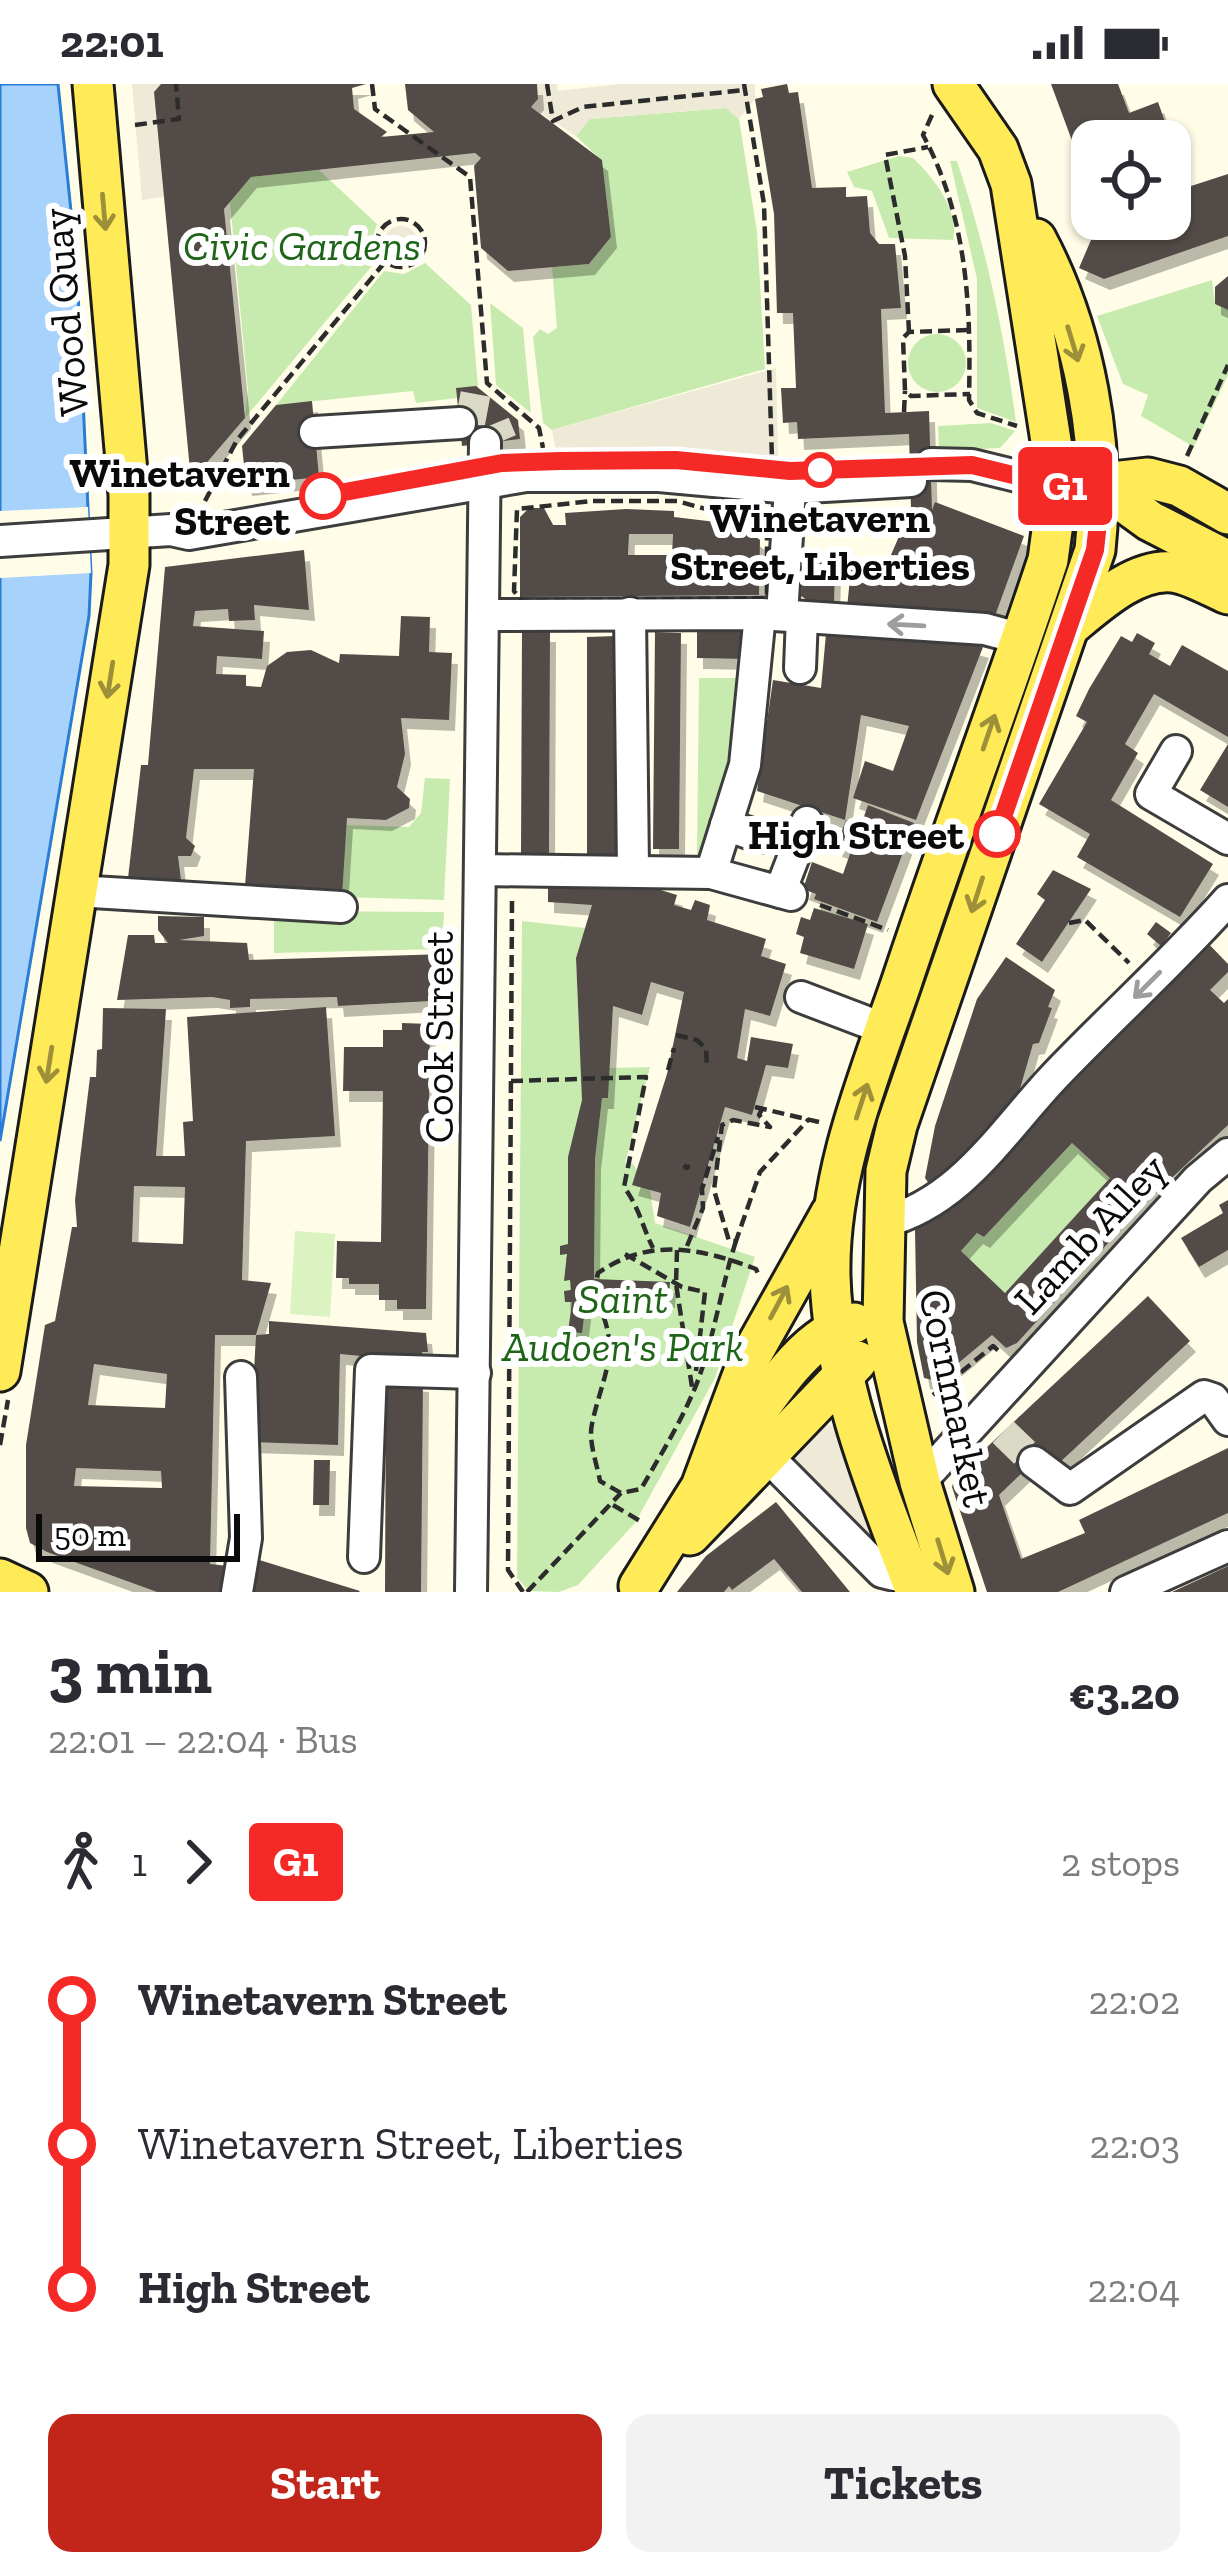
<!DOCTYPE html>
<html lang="en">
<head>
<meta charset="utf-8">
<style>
	:root { --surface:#fff; --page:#f2f2f3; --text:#2b2b33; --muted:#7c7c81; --accent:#c2251a }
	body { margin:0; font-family:"Zilla Slab",serif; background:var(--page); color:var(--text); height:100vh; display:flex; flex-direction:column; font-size:45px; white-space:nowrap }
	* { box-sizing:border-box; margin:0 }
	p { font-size:39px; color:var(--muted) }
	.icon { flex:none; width:66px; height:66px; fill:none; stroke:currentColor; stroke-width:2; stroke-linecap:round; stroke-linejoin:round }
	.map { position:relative; height:1508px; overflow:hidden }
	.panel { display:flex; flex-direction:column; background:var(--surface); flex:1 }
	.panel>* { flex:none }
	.badge { padding:0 24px; border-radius:9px; font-size:42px; line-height:78px }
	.tools { position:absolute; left:1071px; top:36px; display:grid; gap:24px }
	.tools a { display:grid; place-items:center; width:120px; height:120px; border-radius:24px; background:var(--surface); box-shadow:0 3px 9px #0004; font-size:60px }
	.scale { position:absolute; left:36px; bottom:30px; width:204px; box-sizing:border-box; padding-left:12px; border:6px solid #0a0a0a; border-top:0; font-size:33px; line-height:42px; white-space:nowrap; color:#0a0a0a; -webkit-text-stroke:9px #fff; paint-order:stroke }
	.map>.badge { position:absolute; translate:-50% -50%; box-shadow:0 0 0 6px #fff }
	.legs { display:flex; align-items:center; gap:18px; height:132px; padding:0 48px; font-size:39px }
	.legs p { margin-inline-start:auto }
	.overview { display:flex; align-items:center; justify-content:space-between; height:204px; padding:0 48px }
	h1 { font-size:66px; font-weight:700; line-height:90px }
	.primary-button { display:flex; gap:24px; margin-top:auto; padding:24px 48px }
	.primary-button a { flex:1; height:138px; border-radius:24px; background:var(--accent); color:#fff; font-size:48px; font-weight:700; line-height:138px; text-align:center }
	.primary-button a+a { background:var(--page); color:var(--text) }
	ul { padding:0 48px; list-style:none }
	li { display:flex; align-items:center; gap:42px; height:144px; font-size:45px }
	li i { display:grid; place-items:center; width:18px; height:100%; margin:0 15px; background:currentColor }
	li i::after { content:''; width:30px; height:30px; margin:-15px; border:9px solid; border-radius:50%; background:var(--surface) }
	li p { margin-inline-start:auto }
	li:first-child i { background:linear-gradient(#0000 50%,currentColor 0) }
	li:last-child i { background:linear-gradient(currentColor 50%,#0000 0) }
	.status { display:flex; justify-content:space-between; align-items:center; height:84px; padding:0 60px; background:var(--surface); direction:ltr }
	.status svg { height:33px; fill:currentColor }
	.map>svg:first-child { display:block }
	.green { fill:#c7ebae }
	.pitch { fill:#dbf2c1 }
	.plaza { fill:#eeead7 }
	.water { fill:#a7d2fb; stroke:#297dd7; stroke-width:3 }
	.pier { fill:#fffde7 }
	.building { fill:#534c46; fill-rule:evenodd; filter:url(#shadow) }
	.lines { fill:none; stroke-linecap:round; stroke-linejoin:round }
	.minor-tunnel { stroke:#dad9c6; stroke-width:30; stroke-dasharray:30 15; stroke-linecap:butt }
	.minor-casing { stroke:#3d3d3d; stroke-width:36 }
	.major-casing { stroke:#1b1b1b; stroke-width:45 }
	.path { stroke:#2c2c2c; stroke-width:4.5; stroke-dasharray:12 6; stroke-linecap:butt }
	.minor { stroke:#fff; stroke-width:30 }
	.major { stroke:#ffea57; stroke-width:39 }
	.oneway { stroke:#9d9038 }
	.oneway2 { stroke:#9d9d9d }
	.line-1-casing { stroke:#fff; stroke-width:27 }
	.line-1 { stroke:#f52a26; stroke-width:18 }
	.stop-1-dot { fill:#fff; stroke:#f52a26; stroke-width:6 }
	.labels { text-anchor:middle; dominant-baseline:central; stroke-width:12; stroke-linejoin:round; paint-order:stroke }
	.park-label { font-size:42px; font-style:italic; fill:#1e6517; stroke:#fff }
	.street-label { font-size:42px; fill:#0a0a0a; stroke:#fff }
	.stop-label { font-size:42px; font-weight:bold; fill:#0a0a0a; stroke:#fff; text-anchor:end }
</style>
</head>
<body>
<div class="status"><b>22:01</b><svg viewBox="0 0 49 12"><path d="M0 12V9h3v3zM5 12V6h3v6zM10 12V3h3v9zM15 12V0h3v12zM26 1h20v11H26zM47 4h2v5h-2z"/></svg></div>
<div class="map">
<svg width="1228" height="1508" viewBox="0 0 1228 1508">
	<defs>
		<filter id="shadow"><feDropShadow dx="6" dy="11" stdDeviation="0" flood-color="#0004"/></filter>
	</defs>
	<rect width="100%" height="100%" fill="#fffde7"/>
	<g class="green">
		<path d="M726,24L739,35L757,148L765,285L552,346L543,339L533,253L540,245L548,250L557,244L552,183L589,180L611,153L602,77L576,52L589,35Z"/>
		<path d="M899,72L913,74C934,94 960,128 953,156L889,154L872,107L854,103L847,88Z"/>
		<path d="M950,77H957C986,164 1004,247 1016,338L977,324V195Z"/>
		<path d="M318,85L377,140L370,161L376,177L245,334L248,307L230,118L251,93Z"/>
		<path d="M425,179L471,221L478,303L456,304L457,314L416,319L413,307L276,321L384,187L404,190Z"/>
		<path d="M1212,196L1215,220L1228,226V291L1194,363L1141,332L1148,311L1123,300L1097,232Z"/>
		<path d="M490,219L523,244L531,329L496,301Z"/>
		<circle cx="937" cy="279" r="29"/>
		<path d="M991,339L1015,347L1000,364L939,367L938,342Z"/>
		<path d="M699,594H746L738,677L703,772L697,773Z"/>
		<path d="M425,694L450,695L444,816L342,813L346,741L409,743L421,729Z"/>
		<path d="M274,827L444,828L442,865L274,869Z"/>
		<path d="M522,837L585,844L576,874L580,968L608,984L650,983L625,1079L633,1080L650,1106L655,1139L755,1173L715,1294L635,1439L578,1501L559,1508L529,1507L517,1494Z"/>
		<path d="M1072,1059L1110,1094L1005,1209L961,1167L977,1149L984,1153Z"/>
	</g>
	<path class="pitch" d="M295,1147L335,1150L330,1233L290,1230Z"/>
	<g class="plaza">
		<path d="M132,0H182L190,80L163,113L142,116Z"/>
		<path d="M537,0H557L558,7L619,0H755V15L739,35L726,24L590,35L576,52L531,23L538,15Z"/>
		<circle cx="401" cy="159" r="17"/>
		<path d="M776,284L778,373L772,375L661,367L556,368L552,346Z"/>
		<path d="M823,1338L843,1346L893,1481L788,1377Z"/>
	</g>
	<path class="water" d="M0,0H58L77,186L91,489L89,532L0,1057Z"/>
	<path class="pier" d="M88,423L91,489L0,494V427Z"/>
	<g class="building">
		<path d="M161,0H366L352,4L354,25L387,48L381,53L434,48L408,26L405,0H537L538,15L531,23L602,76L611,153L589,180L508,187L481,164L474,82L481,74L475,69L251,93L224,125L245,334L191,397L154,8Z"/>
		<path d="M787,0L789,9L798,8L812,104L846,103V113L867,112L870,149L879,160H895L901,224L881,225L885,329L929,327L932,426L935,418L1024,452L995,532L847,524L852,474L887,480L911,425L909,350L798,355L797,338L783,339L781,304H796L793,229H777L774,130L755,15L763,13L761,5Z"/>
		<path d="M1051,0H1118L1129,29L1158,18L1188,103L1228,90V152L1104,195L1079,184L1091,156L1107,151L1101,135H1170V57H1092L1091,108Z"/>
		<path d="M1228,192V226L1215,220V203Z"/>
		<path d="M476,302L518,336L520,355L462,362L456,304Z"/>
		<path d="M312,317L319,393L246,401L242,362L276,321Z"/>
		<path d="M529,424H544L553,441H566L565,429L626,425L674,427V433L741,441L760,456L759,511L520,513V433ZM629,450H673L672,471H628Z"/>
		<path d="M304,466L309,526L254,521L255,536L229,537L228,525L195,527L193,542L264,547L262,575L217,572L216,590L246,591V602L261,603L267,582L287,568L311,566L339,579L340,570L399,572L401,532L430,533L429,568L452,569L449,636L401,634L405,670L397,703L410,715L409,724L386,736L347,734L342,813L265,808V803L245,802L254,685H194L186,754L195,762L191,772H178L181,796L128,794L141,681H148L165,483Z"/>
		<path d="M803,473L824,474L835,482L834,523L816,522L801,512Z"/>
		<path d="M697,545L746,546V575L697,574Z"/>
		<path d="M522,547H550L549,769H521Z"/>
		<path d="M655,548L681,549L679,765H653Z"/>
		<path d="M929,548L983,563L916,736L853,714L865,677L893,687L909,642L861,631L845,736L757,707L773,596L821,604L826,550L925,558Z"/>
		<path d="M1137,549L1155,559L1149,570L1170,582L1182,561L1228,587V653L1154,610L1125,660L1138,669L1111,716L1213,780L1180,833L1077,773L1090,750L1039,720L1087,638L1076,632L1089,605L1121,552L1132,558Z"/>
		<path d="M616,552L617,773H587V553Z"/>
		<path d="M1228,660V723L1200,706Z"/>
		<path d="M868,721L914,739L877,838L814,815L816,810L803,805L812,778L843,790L851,767L836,762L846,736L861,741Z"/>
		<path d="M1053,786L1091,805L1042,878L1016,860L1045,816L1037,810Z"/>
		<path d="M548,792L628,796L677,811L674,821L691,826L695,816L710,821L707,836L766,855L761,872L786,880L770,932L745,925L737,974L747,977L751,953L793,960L788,984L766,981L752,1031L725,1023L690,1143L657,1132L661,1109L632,1101L667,990L684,908L651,898L642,931L613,922L608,1014H602L595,1075L594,1195L670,1198L669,1213L587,1210L582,1249L568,1248L572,1218H565L564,1207L571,1206L570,1196L564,1197L567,1170L560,1171V1162L568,1160V1073L582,1016L576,874L592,821L548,818Z"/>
		<path d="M814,824L868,840L854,885L800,869L804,853L796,850L801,833L810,836Z"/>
		<path d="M158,832L204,833V852L179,856L247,859L249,876L447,870L449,916L338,922L337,913L250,915V923L230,924V916L212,913L117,916L128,851H154L155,859H168L158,846Z"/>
		<path d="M1156,838L1171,849L1161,862L1147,850Z"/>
		<path d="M1203,854L1228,880V888L1210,906L1224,919L1228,915V1041L1142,1122L1017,1259L1006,1264L992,1251L937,1297L924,1294L917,1258L915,1146ZM1072,1059L1110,1094L1005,1209L961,1167L977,1149L984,1153Z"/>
		<path d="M1006,873L1055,906L1048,923L1052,924L1039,959L1033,960L1015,1022L949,1093L930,1101L925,1094L935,1042L977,915Z"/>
		<path d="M326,923L335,1052L246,1057L242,1196L271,1199L256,1251L269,1250V1237L426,1249L428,1268H422V1278L340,1270L338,1361L250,1358L256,1251H215L210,1480L228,1482L224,1508H157L47,1468L30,1459L26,1444V1361L45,1241L55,1237L72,1143H77L75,1116L90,993H96L97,966L102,965L103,924L166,925L156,1072H185L183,1038L193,1037L187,933ZM134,1102L185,1103L183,1160L132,1158ZM94,1280L167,1290L165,1324L88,1321ZM76,1384L161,1387L162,1404L74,1402Z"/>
		<path d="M402,939L430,940L426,1225H397V1216H379V1200H349V1194H336L337,1157L381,1158L383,1007H343L344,963H383V946H402Z"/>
		<path d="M1228,1116V1166L1199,1183L1181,1154L1223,1129L1219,1121Z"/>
		<path d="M1148,1212L1190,1257L1057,1381L1047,1365L999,1411L1021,1475L1085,1449L1079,1436L1228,1364V1429L1058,1508H987L952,1403L955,1393Z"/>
		<path d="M386,1294L423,1297L421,1508H385Z"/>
		<path d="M314,1376H330L329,1421H313Z"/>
		<path d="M776,1418L850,1508H802L774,1475L732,1506L729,1502L724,1508H677L706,1472Z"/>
		<path d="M256,1475L360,1507L359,1508H248Z"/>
		<path d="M1228,1482V1508H1172Z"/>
	</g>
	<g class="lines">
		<g class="minor-tunnel">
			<path d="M458,322L490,328L502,357"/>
			<path d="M1003,1348L1034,1378"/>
		</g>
		<g class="minor-casing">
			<g id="minor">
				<path d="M315,348L460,339"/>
				<path d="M931,380L972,381L1058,402"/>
				<path d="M0,457L171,446L189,450L526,392H659L790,404L911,397"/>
				<path d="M630,529L633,785"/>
				<path d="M485,531L760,530L985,545L1022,555"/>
				<path d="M782,531L790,404"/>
				<path d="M800,584L802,533"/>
				<path d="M1176,667L1151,710L1228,755"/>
				<path d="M726,741L760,753"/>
				<path d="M481,786L711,789L791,811"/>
				<path d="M711,789L745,681L760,530"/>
				<path d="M76,807L341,823"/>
				<path d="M780,808L807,738"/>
				<path d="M801,913L885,945"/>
				<path d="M883,1138C960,1119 1002,1048 1054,993C1111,933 1173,878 1228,816"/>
				<path d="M766,1371L882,1488L911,1495"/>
				<path d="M1034,1378L1070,1405L1204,1312L1213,1315L1228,1336"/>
				<path d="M920,1398L1198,1095L1228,1070"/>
				<path d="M364,1473L371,1286L475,1289"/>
				<path d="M237,1508L246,1454L241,1293"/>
				<path d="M471,1508L485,359"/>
				<path d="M1126,1508L1228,1462"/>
			</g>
		</g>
		<g class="major-casing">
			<g id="major">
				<path d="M1076,402L1148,394L1179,402L1228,430"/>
				<path d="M1102,402L1150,437L1228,477"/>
				<path d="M1070,542C1097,520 1135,484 1173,488C1190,490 1212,503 1228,510"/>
				<path d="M0,1287L129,481V411L93,0"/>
				<path d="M727,1370C759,1328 800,1251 854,1239"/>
				<path d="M690,1451L857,1277"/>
				<path d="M0,1495L28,1508"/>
				<path d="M639,1502L701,1403L748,1277L831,1129"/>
				<path d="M916,1508C878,1408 833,1300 830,1192C828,1090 868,995 901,900C948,758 1001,618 1048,476L1058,402L1011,100L998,65L953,0"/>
				<path d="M954,1508L920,1398L883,1238L886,1087L897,1041L1095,466C1106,364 1085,247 1036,155"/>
			</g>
		</g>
		<g class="path">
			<path d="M372,0L375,25L470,93L487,299L539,344L543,364"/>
			<path d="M547,0L553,37L583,23L745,6"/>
			<path d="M744,0L764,120L772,376"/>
			<path d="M932,31L923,51C968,135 971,223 969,316L977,329L1017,342"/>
			<path d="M135,41L179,35L176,0"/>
			<circle cx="401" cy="159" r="24"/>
			<path d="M968,246L909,248L903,254L905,307L911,312L970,310"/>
			<path d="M909,248L905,172L885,71L928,63"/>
			<path d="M904,328L905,307"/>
			<path d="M1187,372L1228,281"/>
			<path d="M205,417L237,356L390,172"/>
			<path d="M593,417H677L767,442V514L522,517L514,507L517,425Z"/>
			<path d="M512,817L508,1486L523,1508"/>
			<path d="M820,821L888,846"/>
			<path d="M1069,839L1085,836L1129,879"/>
			<path d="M676,951L697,956L706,965L707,983"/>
			<path d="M668,986L674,964"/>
			<path d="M511,997L646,993L624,1103C640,1125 642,1142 653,1164"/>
			<path d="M755,1023L819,1038"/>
			<path d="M763,1023L759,1031L770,1043L733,1036L722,1041L714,1106L729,1157H736L760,1088L809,1035"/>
			<path d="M687,1081L688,1083L687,1084L685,1083Z"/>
			<path d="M736,1157C720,1206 712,1268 691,1313C677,1345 658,1375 641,1405L621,1409L600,1397C597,1380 588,1357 592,1340C603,1288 624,1265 593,1210L598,1189C650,1153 699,1164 756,1185L759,1192"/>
			<path d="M687,1162L703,1124L702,1105L718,1053"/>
			<path d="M677,1166L676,1200L692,1303"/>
			<path d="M625,1170L682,1203L705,1208L696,1287"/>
			<path d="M933,1311L993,1262L999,1267"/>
			<path d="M0,1361L8,1316"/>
			<path d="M613,1421L640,1437"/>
			<path d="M527,1508L621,1409"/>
		</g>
		<use href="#minor" class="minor"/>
		<use href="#major" class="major"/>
	</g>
	<defs><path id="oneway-shaft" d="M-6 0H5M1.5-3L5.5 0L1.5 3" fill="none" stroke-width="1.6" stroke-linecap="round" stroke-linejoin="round" transform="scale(3)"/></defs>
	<g class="oneway">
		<use href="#oneway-shaft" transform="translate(104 128) rotate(85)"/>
		<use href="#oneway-shaft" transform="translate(1073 260) rotate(73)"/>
		<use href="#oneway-shaft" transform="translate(110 596) rotate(99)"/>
		<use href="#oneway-shaft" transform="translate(989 648) rotate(-71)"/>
		<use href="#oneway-shaft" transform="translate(977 811) rotate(108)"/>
		<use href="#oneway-shaft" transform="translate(49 981) rotate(99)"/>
		<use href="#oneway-shaft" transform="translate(862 1017) rotate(-72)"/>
		<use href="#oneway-shaft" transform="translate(779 1218) rotate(-62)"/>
		<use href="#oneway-shaft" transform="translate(943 1473) rotate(73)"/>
	</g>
	<g class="oneway2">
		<use href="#oneway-shaft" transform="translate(906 541) rotate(-177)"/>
		<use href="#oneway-shaft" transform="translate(1147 901) rotate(135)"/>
	</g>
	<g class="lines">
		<g class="line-1-casing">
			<path id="line-1" d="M323,412L502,379L560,377L676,376L790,387L972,381L1058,402H1102L1095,466L997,750"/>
		</g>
		<use href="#line-1" class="line-1"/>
	</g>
	<g class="stop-1-dot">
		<circle cx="820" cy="386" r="15"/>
		<circle cx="323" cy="412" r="21"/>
		<circle cx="997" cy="750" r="21"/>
	</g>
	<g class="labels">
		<g class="park-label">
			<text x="302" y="161">Civic Gardens</text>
			<text x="623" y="1214">Saint<tspan x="623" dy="48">Audoen's Park</tspan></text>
		</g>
		<g class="street-label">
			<text transform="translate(65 228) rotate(-95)">Wood Quay</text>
			<text transform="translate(438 953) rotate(-90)">Cook Street</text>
			<text transform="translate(1090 1150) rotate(-47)">Lamb Alley</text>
			<text transform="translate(956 1314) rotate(78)">Cornmarket</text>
		</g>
		<g class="stop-label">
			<text x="290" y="388">Winetavern<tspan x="290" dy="48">Street</tspan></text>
			<text x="820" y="433" text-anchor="middle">Winetavern<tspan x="820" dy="48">Street, Liberties</tspan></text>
			<text x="964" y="750">High Street</text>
		</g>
	</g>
</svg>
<div class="tools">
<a><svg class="icon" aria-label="locate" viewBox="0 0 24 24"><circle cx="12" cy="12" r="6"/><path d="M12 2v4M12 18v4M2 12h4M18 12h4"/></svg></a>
</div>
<div class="scale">50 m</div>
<b class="badge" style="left:1065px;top:402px;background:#f52a26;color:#fff">G1</b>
</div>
<section class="panel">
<div class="overview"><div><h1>3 min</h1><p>22:01 – 22:04 · Bus</p></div><b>€3.20</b></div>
<div class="legs"><svg class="icon" aria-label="walk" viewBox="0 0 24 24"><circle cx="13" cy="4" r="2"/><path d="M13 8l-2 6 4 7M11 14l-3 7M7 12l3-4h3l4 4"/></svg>1<svg class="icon" aria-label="forward" viewBox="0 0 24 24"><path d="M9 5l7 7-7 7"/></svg><b class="badge" style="background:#f52a26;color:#fff">G1</b><p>2 stops</p></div>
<ul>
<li><i style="color:#f52a26"></i><b>Winetavern Street</b><p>22:02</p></li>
<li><i style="color:#f52a26"></i><span>Winetavern Street, Liberties</span><p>22:03</p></li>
<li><i style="color:#f52a26"></i><b>High Street</b><p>22:04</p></li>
</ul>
<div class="primary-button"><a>Start</a><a>Tickets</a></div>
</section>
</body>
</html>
